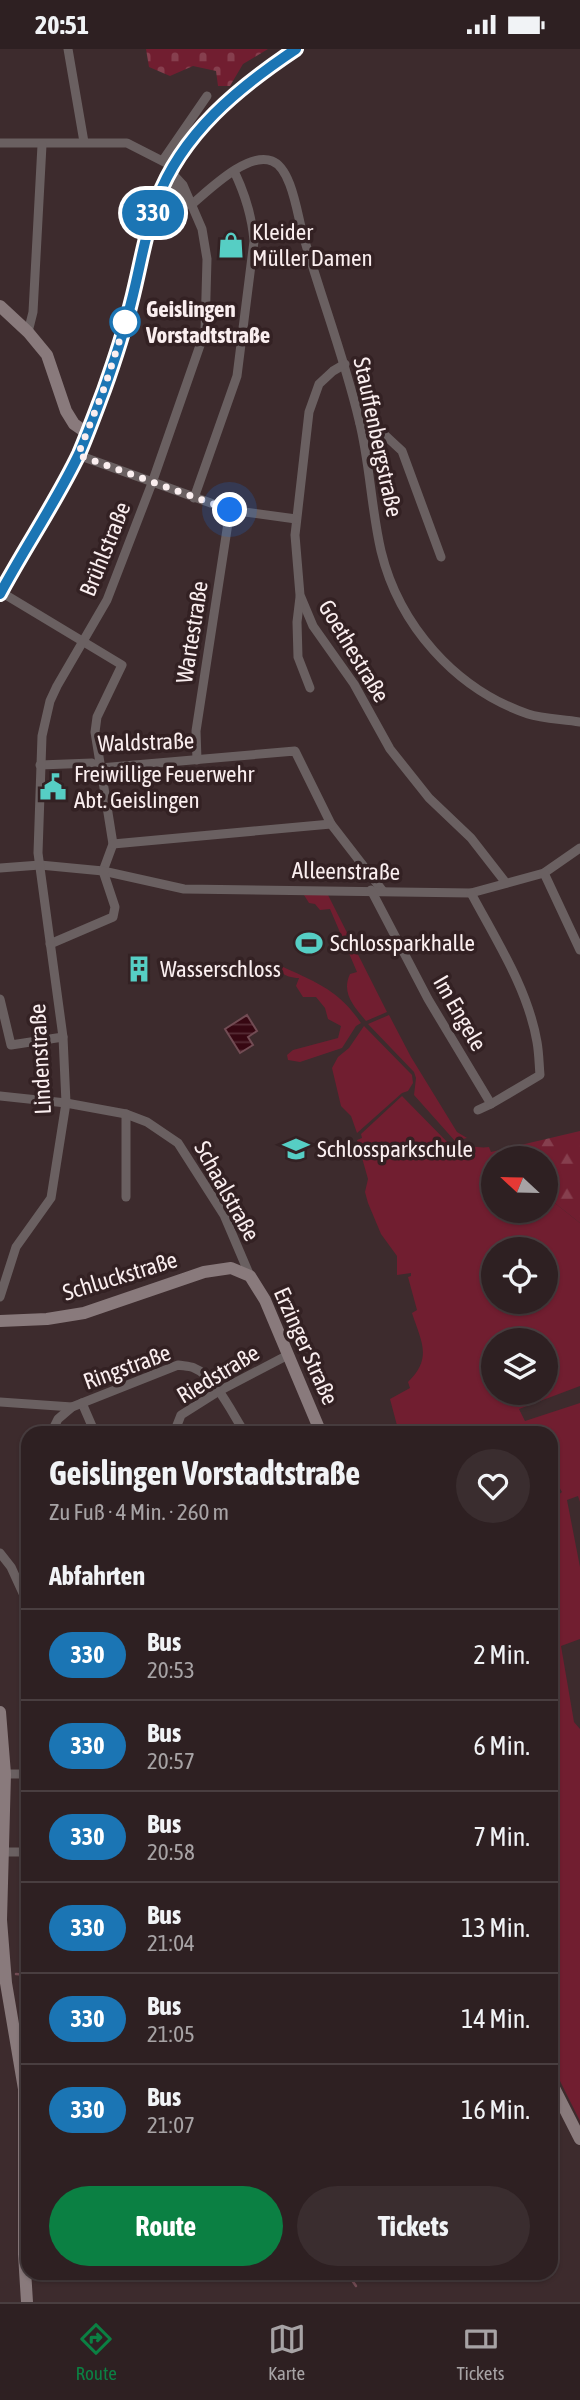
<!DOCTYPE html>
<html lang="de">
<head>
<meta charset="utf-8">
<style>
	:root { --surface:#2e2022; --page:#3a2d2f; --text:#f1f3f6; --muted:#a7a3a5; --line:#493e40; --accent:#0b8043 }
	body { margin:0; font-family:"Asap Condensed",sans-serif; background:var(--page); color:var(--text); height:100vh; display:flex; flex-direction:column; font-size:26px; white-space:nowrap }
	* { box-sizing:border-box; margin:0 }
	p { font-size:23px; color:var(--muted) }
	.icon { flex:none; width:38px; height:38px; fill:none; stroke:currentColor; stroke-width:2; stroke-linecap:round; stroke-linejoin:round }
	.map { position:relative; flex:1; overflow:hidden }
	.sheet { position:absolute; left:21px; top:1377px; width:537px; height:854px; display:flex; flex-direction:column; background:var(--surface); border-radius:21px; box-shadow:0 2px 5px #0004,0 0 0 2px var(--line) }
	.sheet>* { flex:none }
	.badge { padding:0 14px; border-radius:23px; font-size:24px; line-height:46px }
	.needle { width:46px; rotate:292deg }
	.tools { position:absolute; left:481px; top:1097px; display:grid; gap:14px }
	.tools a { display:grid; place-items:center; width:77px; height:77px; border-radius:50%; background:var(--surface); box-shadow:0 2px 5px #0004,0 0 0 2px var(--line); font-size:35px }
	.you { position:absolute; width:35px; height:35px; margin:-18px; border:5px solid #fff; border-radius:50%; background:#1a73e8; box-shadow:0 0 0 10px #1a73e833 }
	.map>.badge { position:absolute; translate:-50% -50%; box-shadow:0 0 0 4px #fff }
	h2 { padding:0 28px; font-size:26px; line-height:63px }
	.round { display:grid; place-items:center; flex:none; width:74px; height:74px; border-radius:37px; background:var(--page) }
	.summary { display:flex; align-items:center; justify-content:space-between; height:119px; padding:0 28px }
	h1 { font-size:33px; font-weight:700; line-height:52px }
	.button { display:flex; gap:14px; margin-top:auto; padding:14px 28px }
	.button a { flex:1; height:80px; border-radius:42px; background:var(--accent); color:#fff; font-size:28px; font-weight:700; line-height:80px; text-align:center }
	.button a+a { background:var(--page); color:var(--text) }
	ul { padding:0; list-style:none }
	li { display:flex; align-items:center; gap:21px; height:91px; padding:0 28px; border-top:2px solid var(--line) }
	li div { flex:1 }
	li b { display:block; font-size:26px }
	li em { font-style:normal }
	li .badge { min-width:77px; font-weight:700; text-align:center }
	.status { display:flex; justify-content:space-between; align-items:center; height:49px; padding:0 35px; background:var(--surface); direction:ltr }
	.status svg { height:19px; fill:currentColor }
	.menu { display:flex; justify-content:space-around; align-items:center; height:98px; border-top:2px solid var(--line); background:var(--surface); font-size:19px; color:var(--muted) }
	.menu a { display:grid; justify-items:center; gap:4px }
	.menu .current { color:var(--accent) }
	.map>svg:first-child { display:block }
	.green { fill:#711e30; fill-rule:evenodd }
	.forest { fill:url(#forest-firs) }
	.cemetery { fill:url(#cemetery-stones) }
	.water { fill:url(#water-rules); stroke:#724c54; stroke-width:2 }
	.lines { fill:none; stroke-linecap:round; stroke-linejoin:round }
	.stream { stroke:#724c54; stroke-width:2.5 }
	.street { stroke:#6a6061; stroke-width:9 }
	.secondary { stroke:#897a7c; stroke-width:12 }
	.line-casing { stroke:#fff; stroke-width:16 }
	.line { stroke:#1b75b4; stroke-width:10 }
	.walk { stroke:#faeeef; stroke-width:7; stroke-dasharray:0 12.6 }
	.stop-dot { fill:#fff; stroke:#1b75b4; stroke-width:3.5 }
	.labels { text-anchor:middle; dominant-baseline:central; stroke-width:7; stroke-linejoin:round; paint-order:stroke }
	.poi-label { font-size:23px; fill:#faeeef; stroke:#332123; text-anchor:start }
	.stop-label { font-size:23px; font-weight:bold; fill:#faeeef; stroke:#332123; text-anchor:start }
	.street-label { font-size:23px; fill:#faeeef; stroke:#332123 }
</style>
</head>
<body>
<div class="status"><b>20:51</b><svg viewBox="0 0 49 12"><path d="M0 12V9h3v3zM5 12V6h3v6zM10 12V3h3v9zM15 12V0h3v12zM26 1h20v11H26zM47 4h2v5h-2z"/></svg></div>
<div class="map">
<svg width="580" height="2253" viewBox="0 0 580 2253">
	<defs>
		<pattern id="forest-firs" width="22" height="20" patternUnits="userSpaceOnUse" patternTransform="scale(1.75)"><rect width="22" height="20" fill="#711e30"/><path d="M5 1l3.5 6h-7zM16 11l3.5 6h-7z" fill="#863f4e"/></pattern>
		<pattern id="cemetery-stones" width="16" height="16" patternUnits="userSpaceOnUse" patternTransform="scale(1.75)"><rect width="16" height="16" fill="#711e30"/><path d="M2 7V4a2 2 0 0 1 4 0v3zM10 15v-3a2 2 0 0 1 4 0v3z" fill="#863f4e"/></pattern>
		<pattern id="water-rules" width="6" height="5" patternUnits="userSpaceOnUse" patternTransform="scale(1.75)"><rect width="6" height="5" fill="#370712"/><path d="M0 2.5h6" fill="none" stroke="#552b35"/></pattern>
	</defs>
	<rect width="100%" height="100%" fill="#3d2b2d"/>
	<g class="green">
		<path d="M304,846H328L387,963L366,972C354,957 341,944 350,925L357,923L330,860L320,861L315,855L309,854Z"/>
		<path d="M279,916C315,933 338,940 361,974L356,977L342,999L300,1013L288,1011L287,1006L293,1001L338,989L341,977L328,970L325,959L316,948H303L296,937L299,929C291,929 286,927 279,922Z"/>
		<path d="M389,966L411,1008L457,1083L467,1089L455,1092L414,1046L416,1029L414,1023L368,975Z"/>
		<path d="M364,977L412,1026L413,1034L408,1042L402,1044L357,1084L351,1067L341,1057L332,1019L338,1008L349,999Z"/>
		<path d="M402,1047L457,1103C468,1094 477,1100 489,1098L491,1103L508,1099L516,1109L494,1110V1162H546V1147L580,1174V1337L519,1360L525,1372L580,1354V1453L578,1447L567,1451L580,1518V1590L561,1597L574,1673L580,1680V2072L551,2014V1820L560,1817L551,1786V1452L562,1443L559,1438L551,1443V1384H399L390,1350L410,1339L408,1333C433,1309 421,1292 412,1264L417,1261L408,1228L411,1227V1224L397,1226V1207L381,1185L368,1154L365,1143L368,1130L357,1091L362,1089L361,1085ZM494,1200H546V1253H494ZM494,1292H546V1344H494Z"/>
	</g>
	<path class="forest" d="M580,1082V1174L546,1147V1110L516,1109L508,1099Z"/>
	<path class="cemetery" d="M146,0H268L243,15L230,37H218L216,22L193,17L170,27L149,18Z"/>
	<path class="water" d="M247,966L257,982L248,988L253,996L240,1004L225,980Z"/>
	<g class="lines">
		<g class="stream">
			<path d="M16,1925L28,1926"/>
			<path d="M347,2224L356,2237"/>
		</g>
		<g class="street">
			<path d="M68,0L84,93"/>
			<path d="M0,94H127L174,118"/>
			<path d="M163,111L207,47"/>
			<path d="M167,131L188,152"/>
			<path d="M191,156C209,141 248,102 272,112C291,119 297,163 302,182C320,246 344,307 359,371C370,414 371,459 381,502C399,576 455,640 528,665C543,670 563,670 580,673"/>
			<path d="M153,170L165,157L188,153"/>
			<path d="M28,283L33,263L42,96"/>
			<path d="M345,315L333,322L319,335L309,363L295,486L300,546L313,577L354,635L390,700L429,749L471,789L506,834"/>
			<path d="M360,374L374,376L402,402L441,508"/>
			<path d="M78,406L230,461L296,470"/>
			<path d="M194,449L237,327L254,192C252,166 245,145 234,122"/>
			<path d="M1,543L122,616L97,668L95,683L113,795L103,822"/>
			<path d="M300,548L297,573L298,608L310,639"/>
			<path d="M197,711L196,682L230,461"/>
			<path d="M40,716L92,714L100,719L295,702L331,775L382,841"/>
			<path d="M113,795L331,775"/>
			<path d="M0,819L40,816L103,822L184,840L471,844L544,824L580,799"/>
			<path d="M544,824L580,901"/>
			<path d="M371,841L428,950L491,1055L478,1061"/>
			<path d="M471,844C496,891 528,940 537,993C539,1004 539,1015 540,1026L491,1055"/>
			<path d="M50,895L113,868L115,858L103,822"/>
			<path d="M0,950L11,996L63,988"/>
			<path d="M0,1047L66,1054L126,1065L147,1073L178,1094L224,1166L250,1227"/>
			<path d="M126,1148V1065"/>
			<path d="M0,1248L16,1198L51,1149L66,1054L63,988L38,804L42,687L50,652L57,637L107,551L152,434L205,282L207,210L202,180L183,136L171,123"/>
			<path d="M0,1353L72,1358"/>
			<path d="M82,1354L95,1384"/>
			<path d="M51,1384L58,1370L72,1358L178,1316C183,1317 190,1317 194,1319C215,1327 233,1366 245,1384"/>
			<path d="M174,1384L181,1366L219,1342L288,1306"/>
			<path d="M0,1504L11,1518L28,1555"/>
			<path d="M5,1725H28"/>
			<path d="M3,1803H28"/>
		</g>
		<g class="secondary">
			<path d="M0,257L28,283L47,306L66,362L74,375L87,384"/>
			<path d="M0,545C26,498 56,453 79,405C88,384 96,362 104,341C114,313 124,283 131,254C140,220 145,184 157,151C182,84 239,38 296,0"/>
			<path d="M0,1272L47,1270L84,1264L204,1223L231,1219L250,1227L265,1251L321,1384"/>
			<path d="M0,1663L5,1725L1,1871L6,1934L24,2040V2205L27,2253"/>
			<path d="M551,2033L580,2090"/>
		</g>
	</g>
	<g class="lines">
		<g class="line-casing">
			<path id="line" d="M0,545C25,498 56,453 79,405C88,384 96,362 104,341C114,313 124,283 131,254C140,220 145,184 157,151C182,84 239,38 296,0"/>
		</g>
		<use href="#line" class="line"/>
		<path class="walk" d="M125,273L126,271L105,337L78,406L230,461"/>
	</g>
	<defs>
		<g id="shop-bare" transform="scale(2.1)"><path d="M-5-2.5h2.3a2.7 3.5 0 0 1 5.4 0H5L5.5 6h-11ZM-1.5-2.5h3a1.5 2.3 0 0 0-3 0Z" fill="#56cec4" stroke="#332123" stroke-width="2.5" paint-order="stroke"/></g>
		<g id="civic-bare" transform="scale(2.1)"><path d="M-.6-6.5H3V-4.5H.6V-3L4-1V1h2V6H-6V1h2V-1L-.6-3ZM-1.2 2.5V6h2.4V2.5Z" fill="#56cec4" stroke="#332123" stroke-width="2.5" paint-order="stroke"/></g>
		<g id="stadium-bare" transform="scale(2.1)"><path d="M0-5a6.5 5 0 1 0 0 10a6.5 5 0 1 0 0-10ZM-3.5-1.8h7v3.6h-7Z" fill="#56cec4" stroke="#332123" stroke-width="2.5" paint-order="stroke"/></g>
		<g id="building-bare" transform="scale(2.1)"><path d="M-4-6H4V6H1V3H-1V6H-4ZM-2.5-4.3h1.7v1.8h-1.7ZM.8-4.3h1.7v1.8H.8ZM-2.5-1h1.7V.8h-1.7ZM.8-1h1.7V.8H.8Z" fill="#56cec4" stroke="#332123" stroke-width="2.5" paint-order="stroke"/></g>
		<g id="school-bare" transform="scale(2.1)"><path d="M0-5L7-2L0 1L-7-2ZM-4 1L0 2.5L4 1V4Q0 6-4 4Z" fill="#56cec4" stroke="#332123" stroke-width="2.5" paint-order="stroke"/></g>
	</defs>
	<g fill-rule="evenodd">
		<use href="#shop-bare" x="231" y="196"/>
		<use href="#civic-bare" x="53" y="738"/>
		<use href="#stadium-bare" x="309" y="894"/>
		<use href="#building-bare" x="139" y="920"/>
		<use href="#school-bare" x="296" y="1100"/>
	</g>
	<circle class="stop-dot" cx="125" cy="273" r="14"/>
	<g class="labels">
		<g class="poi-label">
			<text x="252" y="183">Kleider<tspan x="252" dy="26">Müller Damen</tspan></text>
			<text x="74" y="725">Freiwillige Feuerwehr<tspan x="74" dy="26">Abt. Geislingen</tspan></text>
			<text x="330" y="894">Schlossparkhalle</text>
			<text x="160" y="920">Wasserschloss</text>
			<text x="317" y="1100">Schlossparkschule</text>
		</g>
		<g class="stop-label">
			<text x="146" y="260">Geislingen<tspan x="146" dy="26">Vorstadtstraße</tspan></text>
		</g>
		<g class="street-label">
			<text transform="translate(378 388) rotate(78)">Stauffenbergstraße</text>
			<text transform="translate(105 500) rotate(-68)">Brühlstraße</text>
			<text transform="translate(192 583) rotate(-81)">Wartestraße</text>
			<text transform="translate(354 602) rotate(59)">Goethestraße</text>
			<text transform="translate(146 693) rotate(-2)">Waldstraße</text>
			<text transform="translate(346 822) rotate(1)">Alleenstraße</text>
			<text transform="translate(460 964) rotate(60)">Im Engele</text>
			<text transform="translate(40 1010) rotate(-93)">Lindenstraße</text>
			<text transform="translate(227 1142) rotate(61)">Schaalstraße</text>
			<text transform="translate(120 1227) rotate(-17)">Schluckstraße</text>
			<text transform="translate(306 1297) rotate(66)">Erzinger Straße</text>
			<text transform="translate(127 1318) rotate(-20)">Ringstraße</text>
			<text transform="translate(218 1325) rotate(-31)">Riedstraße</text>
		</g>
	</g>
</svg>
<div class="tools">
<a><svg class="needle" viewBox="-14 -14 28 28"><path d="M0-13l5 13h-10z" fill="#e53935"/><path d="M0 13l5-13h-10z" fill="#a7a3a5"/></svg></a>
<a><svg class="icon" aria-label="locate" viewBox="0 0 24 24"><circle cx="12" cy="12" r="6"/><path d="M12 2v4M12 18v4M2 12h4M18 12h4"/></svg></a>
<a><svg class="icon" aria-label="layers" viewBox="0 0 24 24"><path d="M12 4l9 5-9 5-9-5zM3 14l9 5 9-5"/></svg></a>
</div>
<div class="you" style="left:230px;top:461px"></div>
<b class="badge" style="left:153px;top:164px;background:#1b75b4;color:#fff">330</b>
<section class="sheet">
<div class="summary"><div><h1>Geislingen Vorstadtstraße</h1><p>Zu Fuß · 4 Min. · 260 m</p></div><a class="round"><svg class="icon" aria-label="heart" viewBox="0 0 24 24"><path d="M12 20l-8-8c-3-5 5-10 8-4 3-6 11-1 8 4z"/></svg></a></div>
<h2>Abfahrten</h2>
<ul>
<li><span class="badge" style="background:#1b75b4;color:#fff">330</span><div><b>Bus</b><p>20:53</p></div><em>2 Min.</em></li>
<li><span class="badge" style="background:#1b75b4;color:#fff">330</span><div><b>Bus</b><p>20:57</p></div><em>6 Min.</em></li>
<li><span class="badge" style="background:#1b75b4;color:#fff">330</span><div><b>Bus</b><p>20:58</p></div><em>7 Min.</em></li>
<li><span class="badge" style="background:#1b75b4;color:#fff">330</span><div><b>Bus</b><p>21:04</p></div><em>13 Min.</em></li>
<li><span class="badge" style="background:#1b75b4;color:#fff">330</span><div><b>Bus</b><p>21:05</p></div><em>14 Min.</em></li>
<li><span class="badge" style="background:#1b75b4;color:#fff">330</span><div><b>Bus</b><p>21:07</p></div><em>16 Min.</em></li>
</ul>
<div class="button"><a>Route</a><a>Tickets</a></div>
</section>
</div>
<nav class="menu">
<a class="current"><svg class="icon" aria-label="directions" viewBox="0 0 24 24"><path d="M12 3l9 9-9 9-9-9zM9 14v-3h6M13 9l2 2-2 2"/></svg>Route</a>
<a><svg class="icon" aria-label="map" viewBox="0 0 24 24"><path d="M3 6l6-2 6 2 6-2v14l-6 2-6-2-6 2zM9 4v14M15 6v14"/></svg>Karte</a>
<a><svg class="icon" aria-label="tickets" viewBox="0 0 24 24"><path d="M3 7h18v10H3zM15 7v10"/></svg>Tickets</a>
</nav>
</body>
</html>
